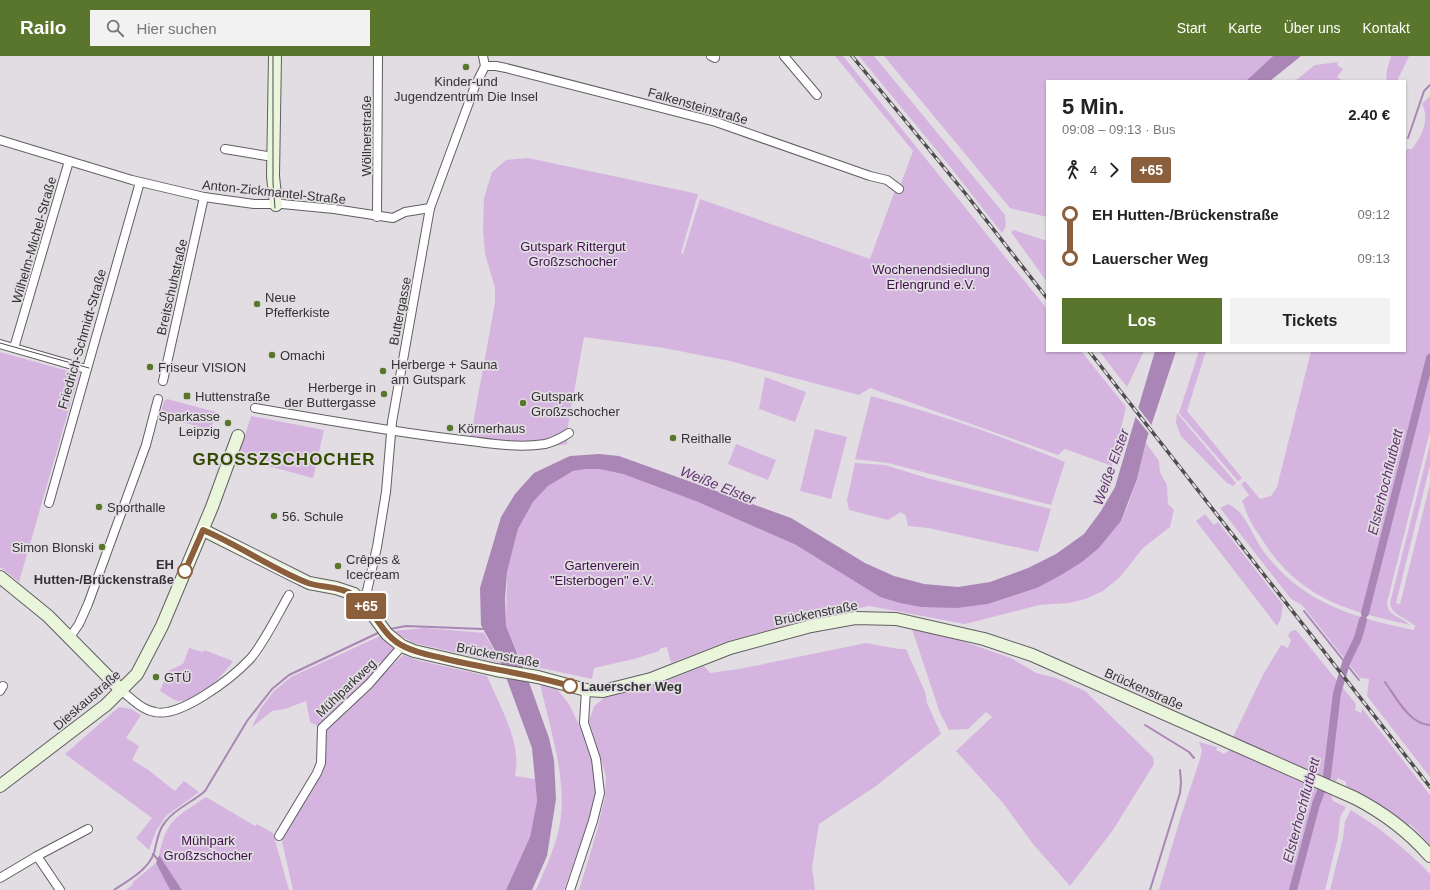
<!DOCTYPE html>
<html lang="de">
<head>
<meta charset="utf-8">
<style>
	:root { --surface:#fff; --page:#f2f2f2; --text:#222; --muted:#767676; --accent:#59762c }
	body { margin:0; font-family:Arial,sans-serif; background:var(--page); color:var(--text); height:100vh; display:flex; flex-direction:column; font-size:15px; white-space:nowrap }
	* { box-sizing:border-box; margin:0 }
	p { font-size:13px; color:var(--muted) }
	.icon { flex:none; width:22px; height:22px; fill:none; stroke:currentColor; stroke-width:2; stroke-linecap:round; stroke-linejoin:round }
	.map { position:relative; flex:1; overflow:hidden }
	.sheet { position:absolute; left:1046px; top:24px; width:360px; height:272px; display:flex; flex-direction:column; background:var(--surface); border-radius:0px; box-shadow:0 1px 3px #0004 }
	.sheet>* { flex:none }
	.badge { padding:0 8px; border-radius:3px; font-size:14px; line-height:26px }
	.map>.badge { position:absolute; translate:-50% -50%; box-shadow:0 0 0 2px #fff }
	.legs { display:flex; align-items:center; gap:6px; height:44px; padding:0 16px; font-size:13px }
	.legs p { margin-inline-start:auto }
	.summary { display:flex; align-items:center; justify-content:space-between; height:68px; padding:0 16px }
	h1 { font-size:22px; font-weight:800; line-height:30px }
	.action { display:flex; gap:8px; margin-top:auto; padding:8px 16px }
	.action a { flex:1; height:46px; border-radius:0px; background:var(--accent); color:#fff; font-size:16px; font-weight:800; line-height:46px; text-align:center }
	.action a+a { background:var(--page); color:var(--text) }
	ul { padding:0 16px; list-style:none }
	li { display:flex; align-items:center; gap:14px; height:44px; font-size:15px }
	li i { display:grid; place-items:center; width:6px; height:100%; margin:0 5px; background:currentColor }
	li i::after { content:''; width:10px; height:10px; margin:-5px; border:3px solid; border-radius:50%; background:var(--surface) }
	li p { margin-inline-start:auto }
	li:first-child i { background:linear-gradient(#0000 50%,currentColor 0) }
	li:last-child i { background:linear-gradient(currentColor 50%,#0000 0) }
	header { display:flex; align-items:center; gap:24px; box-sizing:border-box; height:56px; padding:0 20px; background:var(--accent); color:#fff }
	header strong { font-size:19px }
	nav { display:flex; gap:22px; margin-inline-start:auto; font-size:14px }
	.search { width:280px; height:36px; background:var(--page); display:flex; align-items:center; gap:10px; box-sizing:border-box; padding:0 14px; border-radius:0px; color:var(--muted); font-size:15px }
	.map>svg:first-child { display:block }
	.green { fill:#d5b5e0 }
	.water { fill:#aa86b6 }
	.pier { fill:#e1dde2 }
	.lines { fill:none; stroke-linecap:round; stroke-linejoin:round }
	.stream { stroke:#aa86b6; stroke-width:2 }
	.canal { stroke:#aa86b6; stroke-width:8 }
	.minor-casing { stroke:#615e62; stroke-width:10 }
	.secondary-casing { stroke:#615e62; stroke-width:14 }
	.minor { stroke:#fff; stroke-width:8 }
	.secondary { stroke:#eaf6db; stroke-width:12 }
	.tram { stroke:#4f4d4f; stroke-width:1 }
	.rail-casing { stroke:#4f4d4f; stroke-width:3.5 }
	.rail { stroke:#e1dde2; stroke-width:2; stroke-dasharray:6; stroke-linecap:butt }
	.line-1-casing { stroke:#fff; stroke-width:9 }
	.line-1 { stroke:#8b5e3c; stroke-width:6 }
	.poi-dot { fill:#59762c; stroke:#e1dde2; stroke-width:1.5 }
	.stop-1-dot { fill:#fff; stroke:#8b5e3c; stroke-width:2 }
	.labels { text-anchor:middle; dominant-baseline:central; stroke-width:3.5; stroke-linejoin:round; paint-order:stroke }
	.poi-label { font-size:13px; fill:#343334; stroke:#e1dde2; text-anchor:start }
	.street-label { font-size:13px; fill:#343334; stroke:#e1dde2 }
	.park-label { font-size:13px; fill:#3f104c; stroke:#e1dde2 }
	.stop-label { font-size:13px; font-weight:bold; fill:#343334; stroke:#e1dde2; text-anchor:end }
	.water-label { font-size:14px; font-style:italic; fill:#623370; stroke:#e1dde2 }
	.district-label { font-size:17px; font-weight:bold; letter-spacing:1px; fill:#324b00; stroke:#e1dde2 }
</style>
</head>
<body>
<header>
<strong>Railo</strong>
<div class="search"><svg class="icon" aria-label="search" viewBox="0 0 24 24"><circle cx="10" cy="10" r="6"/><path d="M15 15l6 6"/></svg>Hier suchen</div>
<nav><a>Start</a><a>Karte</a><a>Über uns</a><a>Kontakt</a></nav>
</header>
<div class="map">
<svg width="1430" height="834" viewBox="0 0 1430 834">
	<rect width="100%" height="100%" fill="#e1dde2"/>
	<g class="green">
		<path d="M835,0H843L1047,253V295H1081L1126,351L1112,410L1065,393L1058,399L870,332L859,339L730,305L664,292L584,281L568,369L567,388L529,394L469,389L495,247V232L485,198L483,174L484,142L492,116L506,104L528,102L698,138L681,197L683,198L700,143L870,203L894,137L899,133L913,95Z"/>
		<path d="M859,0H874L1005,159L1006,170L1002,177L948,108Z"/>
		<path d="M884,0H1273L1246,25H1047V161L1010,152Z"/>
		<path d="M1391,0H1409L1397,25H1386L1387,13Z"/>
		<path d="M1338,6L1337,9L1343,13L1337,21L1343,25H1295L1315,9Z"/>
		<path d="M1430,40V375L1387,547C1388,561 1401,560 1410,569C1348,555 1300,543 1263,485C1259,478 1252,470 1249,462C1246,456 1245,451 1242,445L1249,439L1241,428L1245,425L1260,443L1271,440L1277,431L1311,295H1405V93H1412C1422,79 1430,64 1422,48Z"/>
		<path d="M1014,174L1047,185V226L1011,176Z"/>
		<path d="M1099,295H1144L1127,331Z"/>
		<path d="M1199,295H1206L1187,355L1242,422L1238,425L1179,357Z"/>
		<path d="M0,296L79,318L19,526L0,511Z"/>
		<path d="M765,321L806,336L795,366L759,353Z"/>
		<path d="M871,340C938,358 1002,380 1065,406L1051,449L888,407L855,403Z"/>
		<path d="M167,343L216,356L211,374L160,360L164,345Z"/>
		<path d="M1177,357L1236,427L1233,430L1227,427L1181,380L1176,367Z"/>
		<path d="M251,360L324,374L313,422L238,402Z"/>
		<path d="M815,373L847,381L831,443L800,435Z"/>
		<path d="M1146,387L1159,405L1160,416L1167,429L1168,448L1174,454L1170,471L1143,492L1120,521L1103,535L1085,543L1069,547L1039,549L965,568L869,550L806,564L728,585L671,607L667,591L661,592L659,595L634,603L594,612L592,623L522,608L506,570L507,516L518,473L533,446L548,430L573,415L587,413H599L623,418L698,446L796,489L880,541L958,552L988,548L1037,532L1082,506L1099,492L1121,465L1128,449L1137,423Z"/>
		<path d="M736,388L776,404L768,424L728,408Z"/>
		<path d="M1430,388V410L1396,547L1400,548L1430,428V721L1367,640L1369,623L1360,622L1302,549L1291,543L1220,452L1228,448C1247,456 1252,481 1264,496C1302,547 1354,562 1414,574L1415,570C1407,562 1391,559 1390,547Z"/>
		<path d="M855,407L885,409L927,422L1051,453L1038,496L928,472L908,470L906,460L901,456L888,464L849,454L847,444Z"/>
		<path d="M1205,458L1214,469L1218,466L1283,549L1281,562L1277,570L1196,465Z"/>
		<path d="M425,572L484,577L501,607L414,587L392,575Z"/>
		<path d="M912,573L959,584L1011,602L1036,617L1056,622L1085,635L1153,701L1154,708L1113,774L1070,830L1033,788L1003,747L956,695L992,661L986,656L968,673L949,674L940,657Z"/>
		<path d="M1296,574L1356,648L1355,654L1361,657L1362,652L1430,739V789L1410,768L1408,769L1423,784L1347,733L1346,726L1338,722L1335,726L1233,681L1263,619L1281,589L1288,592L1291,584L1288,580L1291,575Z"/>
		<path d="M380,580L393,592L394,594L383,606L377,607L373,603L370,606L374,610V616L318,670L310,666L306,645L285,653L272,655L252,671L261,652L274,635L291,621Z"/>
		<path d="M866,587L899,593H906L925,636L927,647L941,678L876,730L819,768L812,811L815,834H579L597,775L605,741L606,720L589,665L594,650L605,641L654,630L704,610L710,617L739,613Z"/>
		<path d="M189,592L203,596L204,594L233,605C222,620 200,645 179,645C173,644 165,638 160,635L168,615L183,608Z"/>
		<path d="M403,599L417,604L487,620C500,651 522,686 515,720L535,723L537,745L530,781L506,834H293L281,781L323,713L325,675Z"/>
		<path d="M540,627L557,633L569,648L586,683L594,713L596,733L592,754L564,834H536C544,816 553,796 558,777C570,728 550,675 540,627Z"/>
		<path d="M119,651L131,653L141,659L126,682L139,690L132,704L147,713L175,735L184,725L199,736L166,760L156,775L149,794L136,782L152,762L65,698Z"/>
		<path d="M1199,686L1217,691L1216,694L1224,698L1230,694L1331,739L1333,745L1346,751L1340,761L1338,781L1325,834H1159L1181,760L1200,703L1202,694Z"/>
		<path d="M206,741L255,770L257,768L273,777L289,834H182L159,799C167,762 177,761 206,741Z"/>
		<path d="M1351,754C1380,772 1406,793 1430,818V834H1330L1343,782L1345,765Z"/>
		<path d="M156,807L170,834H126L133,828V826Z"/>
	</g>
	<g class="water">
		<path d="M1273,0H1301L1270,25H1246Z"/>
		<path d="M1155,295H1176L1147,382L1137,423L1121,465L1099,492L1082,506L1061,519L1037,532L988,548L958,552L921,551L900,547L880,541L796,489L698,446L623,418L599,413H587L573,415L548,430L533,446L518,473L507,516L505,542L506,570L530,629L549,682L554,704L556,743L547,800L532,834H506L530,781L537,745L535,723L532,692L499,602L481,569L480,532L501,461L515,438L534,417L570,400L599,398L619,400L791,462L865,507L894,520L924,528L958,531L990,526L1028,512L1056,498L1084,478L1101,455L1115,431Z"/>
		<path d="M159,799L182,834H170L156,807Z"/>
	</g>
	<path class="pier" d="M1136,349L1153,371L1150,379L1134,359Z"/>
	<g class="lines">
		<g class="stream">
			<path d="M1408,82L1424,35L1430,29"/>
			<path d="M1304,555L1359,624"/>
			<path d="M390,573L406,570L483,573"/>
			<path d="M1385,626C1395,640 1410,669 1430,669"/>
			<path d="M1145,669L1189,696L1194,702"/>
			<path d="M153,798L159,805"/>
			<path d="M114,834C129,824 148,814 154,797C157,786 158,774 166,765C176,752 193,746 205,735L247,665L272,633L289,619L380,576"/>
			<path d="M1150,834L1180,737L1181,726L1180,714"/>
		</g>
		<g class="canal">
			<path d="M1365,557L1430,302"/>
			<path d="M1293,834L1316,748L1327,720L1337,637L1346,607L1358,582L1363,564"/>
		</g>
		<g class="minor-casing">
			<g id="minor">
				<path d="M711,0L715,2"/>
				<path d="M784,0L817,39"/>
				<path d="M485,10H496L506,12L716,66L870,120L887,124L899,133"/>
				<path d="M0,84L132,124L204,141L254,148H282L334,153L393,162L405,156L430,152"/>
				<path d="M225,93L273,101"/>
				<path d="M377,161L378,0"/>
				<path d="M0,288L86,313"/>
				<path d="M14,292L69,105"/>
				<path d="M163,325L204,141"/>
				<path d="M255,352C321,363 387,375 454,383C483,386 515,393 545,388C554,386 561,382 569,377"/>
				<path d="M49,447L140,126"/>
				<path d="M361,545L367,535L377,491L386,436L392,366L430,152L475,30L485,10L483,0"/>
				<path d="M70,581L79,568L88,548L146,389L158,343"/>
				<path d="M0,635L3,630"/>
				<path d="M122,635C132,643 142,654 155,656C180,662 232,622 249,604C262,591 279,556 289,539"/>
				<path d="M279,780L317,717L321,707L322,672L369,628L402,590"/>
				<path d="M37,800L60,834"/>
				<path d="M0,822L37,800L88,773"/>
				<path d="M570,834L593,765L600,737L596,703L584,667L586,634"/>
			</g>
		</g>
		<g class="secondary-casing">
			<g id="secondary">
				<path d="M275,0L273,120L276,149"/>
				<path d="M203,474L309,527L336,532L354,538L367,551L387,578L402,590L414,595L496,614L538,621L586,634L603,635L651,623L730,592L811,570L855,562L896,563L984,583L1032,599L1355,742C1384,757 1409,776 1430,800"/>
				<path d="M0,521L48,560L122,635"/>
				<path d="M0,730L106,649L137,618L162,570L212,451L238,380"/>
			</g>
		</g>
		<use href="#minor" class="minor"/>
		<use href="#secondary" class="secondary"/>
		<g class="tram">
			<path d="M273,0V127L275,152"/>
			<path d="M0,287L89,312"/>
		</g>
		<g class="rail-casing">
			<g id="rail">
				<path d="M852,0L965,137L1047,242"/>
				<path d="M1089,295L1430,731"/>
			</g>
		</g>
		<use href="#rail" class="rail"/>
	</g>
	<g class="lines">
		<g class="line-1-casing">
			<path id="line-1" d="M185,515L203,474C239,489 272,513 308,527C323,532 339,530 352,538C375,551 380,580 405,591C417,597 430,599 442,602C485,613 528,617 570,630"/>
		</g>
		<use href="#line-1" class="line-1"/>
	</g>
	<g class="poi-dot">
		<circle cx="466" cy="11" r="4"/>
		<circle cx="257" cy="248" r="4"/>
		<circle cx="272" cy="299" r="4"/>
		<circle cx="150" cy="311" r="4"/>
		<circle cx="383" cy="315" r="4"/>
		<circle cx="384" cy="338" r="4"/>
		<rect x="183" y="336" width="8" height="8" rx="2"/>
		<circle cx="523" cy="347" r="4"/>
		<circle cx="228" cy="367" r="4"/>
		<circle cx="450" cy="372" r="4"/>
		<circle cx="673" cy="382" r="4"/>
		<circle cx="99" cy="451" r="4"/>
		<circle cx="274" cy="460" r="4"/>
		<circle cx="102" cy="491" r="4"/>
		<circle cx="338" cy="510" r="4"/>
		<circle cx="156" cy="621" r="4"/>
	</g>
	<g class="stop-1-dot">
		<circle cx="185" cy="515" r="7"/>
		<circle cx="570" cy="630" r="7"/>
	</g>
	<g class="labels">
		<g class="poi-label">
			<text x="466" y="25" text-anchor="middle">Kinder-und<tspan x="466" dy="15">Jugendzentrum Die Insel</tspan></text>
			<text x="265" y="241">Neue<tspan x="265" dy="15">Pfefferkiste</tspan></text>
			<text x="280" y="299">Omachi</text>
			<text x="391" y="308">Herberge + Sauna<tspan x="391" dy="15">am Gutspark</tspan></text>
			<text x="158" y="311">Friseur VISION</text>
			<text x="376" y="331" text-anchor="end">Herberge in<tspan x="376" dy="15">der Buttergasse</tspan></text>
			<text x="195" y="340">Huttenstraße</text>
			<text x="531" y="340">Gutspark<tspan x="531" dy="15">Großzschocher</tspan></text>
			<text x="220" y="360" text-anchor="end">Sparkasse<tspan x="220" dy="15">Leipzig</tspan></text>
			<text x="458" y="372">Körnerhaus</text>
			<text x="681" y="382">Reithalle</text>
			<text x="107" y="451">Sporthalle</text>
			<text x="282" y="460">56. Schule</text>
			<text x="94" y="491" text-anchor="end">Simon Blonski</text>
			<text x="346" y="503">Crêpes &amp;<tspan x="346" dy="15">Icecream</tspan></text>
			<text x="164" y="621">GTÜ</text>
		</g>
		<g class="street-label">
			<text transform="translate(698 50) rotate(16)">Falkensteinstraße</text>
			<text transform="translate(366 80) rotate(-90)">Wöllnerstraße</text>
			<text transform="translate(274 136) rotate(6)">Anton-Zickmantel-Straße</text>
			<text transform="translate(34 184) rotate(-74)">Wilhelm-Michel-Straße</text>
			<text transform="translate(172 231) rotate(-77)">Breitschuhstraße</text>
			<text transform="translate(400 255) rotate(-79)">Buttergasse</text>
			<text transform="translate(82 283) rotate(-74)">Friedrich-Schmidt-Straße</text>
			<text transform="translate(816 557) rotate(-11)">Brückenstraße</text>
			<text transform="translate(498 599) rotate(11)">Brückenstraße</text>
			<text transform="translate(346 632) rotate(-44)">Mühlparkweg</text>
			<text transform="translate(1144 633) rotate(24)">Brückenstraße</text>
			<text transform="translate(87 644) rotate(-41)">Dieskaustraße</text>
		</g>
		<g class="park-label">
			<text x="573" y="190">Gutspark Rittergut<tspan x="573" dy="15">Großzschocher</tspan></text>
			<text x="931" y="213">Wochenendsiedlung<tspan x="931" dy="15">Erlengrund e.V.</tspan></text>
			<text x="602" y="509">Gartenverein<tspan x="602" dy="15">"Elsterbogen" e.V.</tspan></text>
			<text x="208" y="784">Mühlpark<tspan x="208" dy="15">Großzschocher</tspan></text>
		</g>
		<g class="stop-label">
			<text x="174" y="508">EH<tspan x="174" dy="15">Hutten-/Brückenstraße</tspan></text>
			<text x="581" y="630" text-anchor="start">Lauerscher Weg</text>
		</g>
		<g class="water-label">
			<text transform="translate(1111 411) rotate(-70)">Weiße Elster</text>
			<text transform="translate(1385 426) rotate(-76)">Elsterhochflutbett</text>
			<text transform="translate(718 429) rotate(22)">Weiße Elster</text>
			<text transform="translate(1301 754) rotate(-75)">Elsterhochflutbett</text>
		</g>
		<g class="district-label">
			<text x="284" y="403">GROSSZSCHOCHER</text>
		</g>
	</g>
</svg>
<b class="badge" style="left:366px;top:550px;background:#8b5e3c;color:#fff">+65</b>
<section class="sheet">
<div class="summary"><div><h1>5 Min.</h1><p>09:08 – 09:13 · Bus</p></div><b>2.40 €</b></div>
<div class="legs"><svg class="icon" aria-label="walk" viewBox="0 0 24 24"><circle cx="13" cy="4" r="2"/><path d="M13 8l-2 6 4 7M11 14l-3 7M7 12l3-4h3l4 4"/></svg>4<svg class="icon" aria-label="forward" viewBox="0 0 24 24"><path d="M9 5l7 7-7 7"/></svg><b class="badge" style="background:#8b5e3c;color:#fff">+65</b></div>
<ul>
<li><i style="color:#8b5e3c"></i><b>EH Hutten-/Brückenstraße</b><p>09:12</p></li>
<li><i style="color:#8b5e3c"></i><b>Lauerscher Weg</b><p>09:13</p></li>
</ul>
<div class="action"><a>Los</a><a>Tickets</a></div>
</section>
</div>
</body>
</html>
